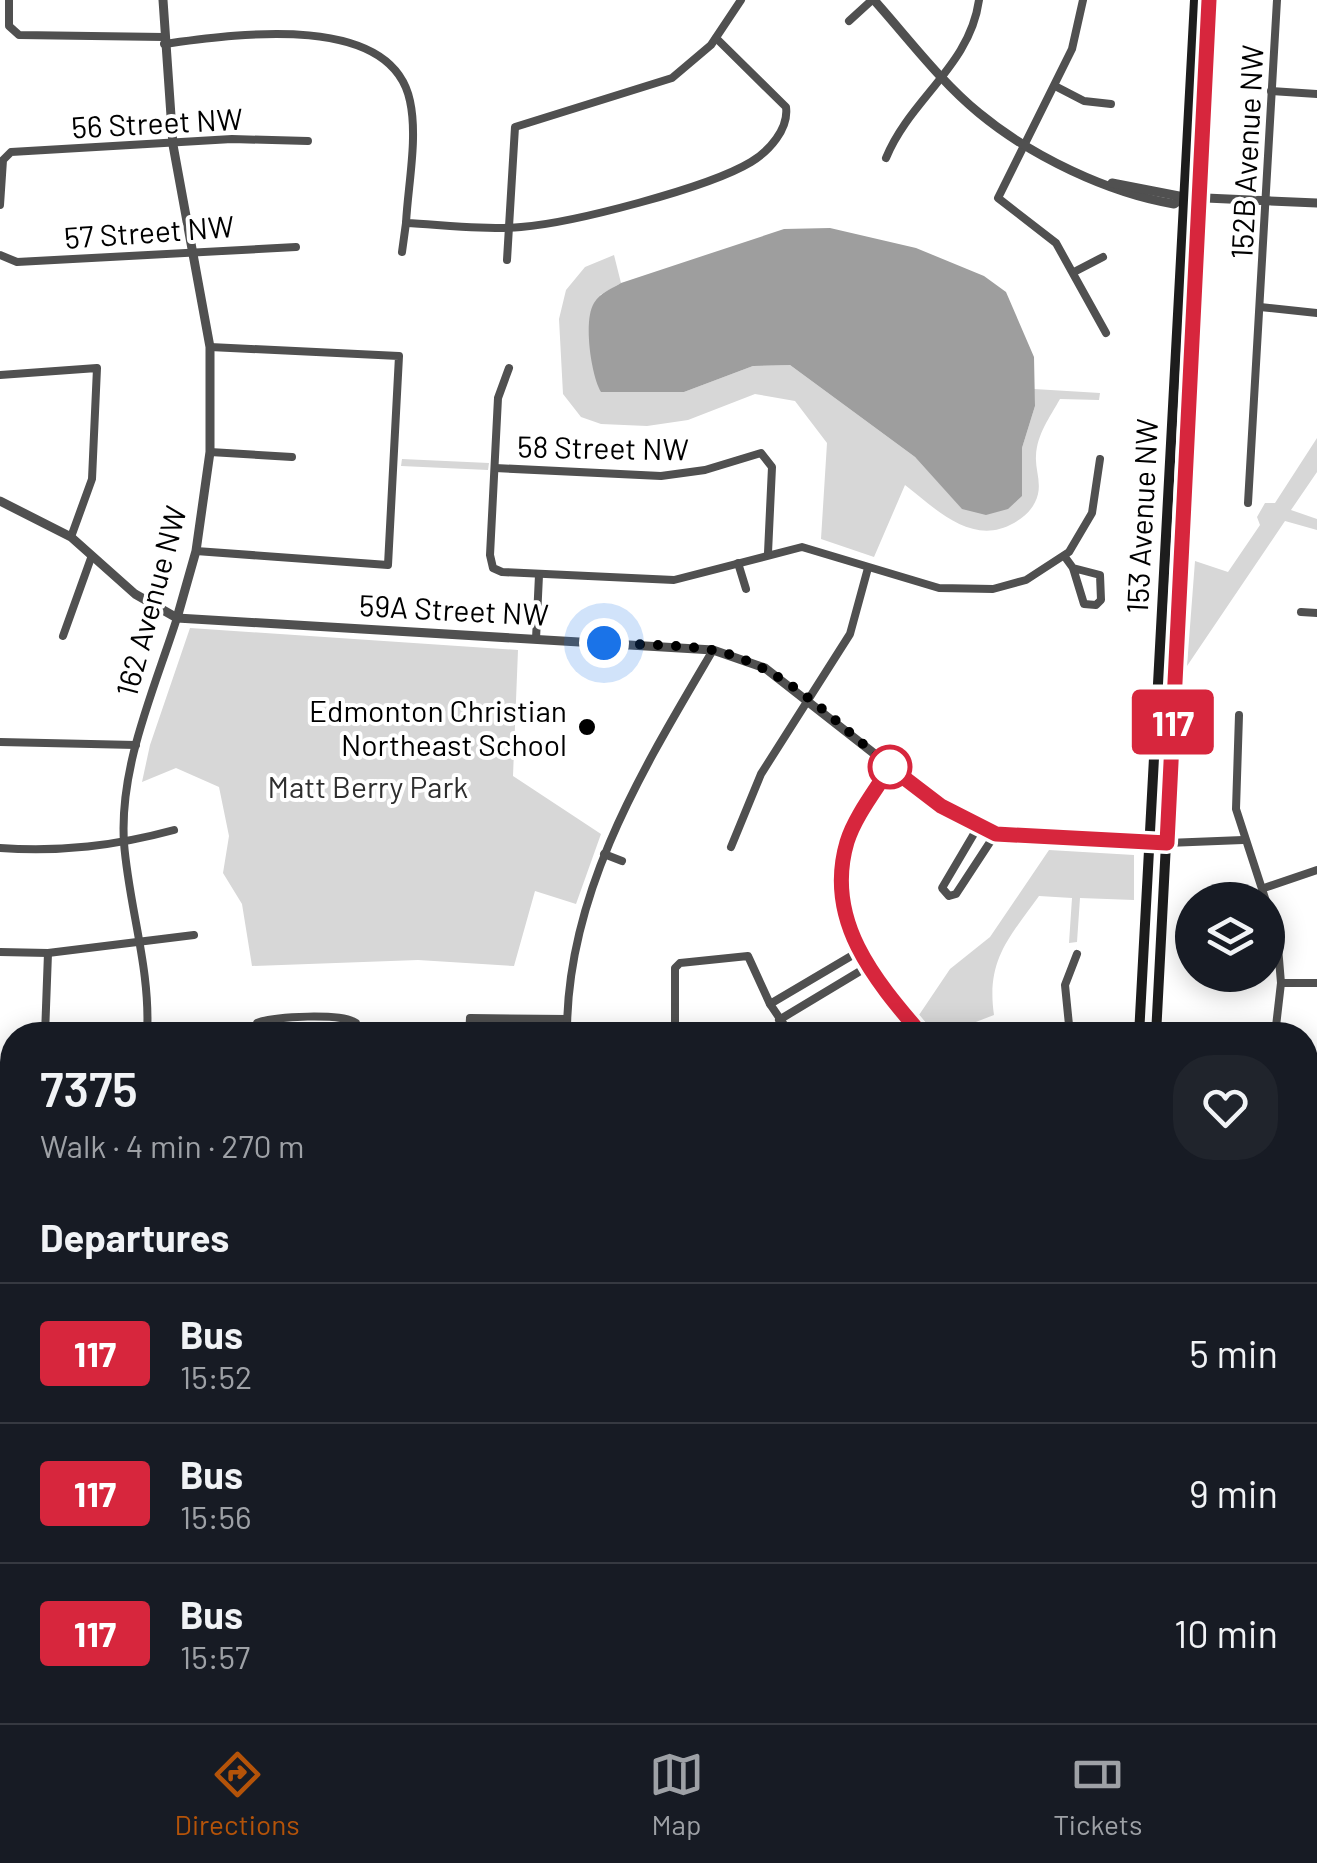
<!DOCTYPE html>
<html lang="en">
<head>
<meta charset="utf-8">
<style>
	:root { --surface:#171b24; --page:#20242c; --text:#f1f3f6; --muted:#9ea1a6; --line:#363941; --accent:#b45309 }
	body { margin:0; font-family:Barlow,sans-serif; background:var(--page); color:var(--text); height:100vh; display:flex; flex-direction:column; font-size:38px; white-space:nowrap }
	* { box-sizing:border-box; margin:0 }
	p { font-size:32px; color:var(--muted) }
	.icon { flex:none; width:55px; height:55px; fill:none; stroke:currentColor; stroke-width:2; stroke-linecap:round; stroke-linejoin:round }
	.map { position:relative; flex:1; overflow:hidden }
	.drawer { position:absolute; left:0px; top:1022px; width:1318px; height:702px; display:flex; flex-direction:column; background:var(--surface); border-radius:40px 40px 0 0; box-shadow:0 5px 25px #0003 }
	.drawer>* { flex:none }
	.badge { padding:0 20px; border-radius:8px; font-size:35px; line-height:65px }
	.buttons { position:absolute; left:1175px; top:882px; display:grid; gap:20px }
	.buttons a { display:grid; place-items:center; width:110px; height:110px; border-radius:50%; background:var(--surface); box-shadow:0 5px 25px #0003; font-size:50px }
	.you { position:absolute; width:50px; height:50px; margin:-25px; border:8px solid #fff; border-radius:50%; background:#1a73e8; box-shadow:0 0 0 15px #1a73e833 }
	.map>.badge { position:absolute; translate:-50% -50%; box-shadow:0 0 0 5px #fff }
	h2 { padding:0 40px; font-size:38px; line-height:90px }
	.round { display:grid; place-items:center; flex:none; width:105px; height:105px; border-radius:40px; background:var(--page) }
	.head { display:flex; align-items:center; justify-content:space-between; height:170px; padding:0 40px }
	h1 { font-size:48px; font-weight:600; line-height:75px }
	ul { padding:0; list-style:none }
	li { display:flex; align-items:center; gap:30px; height:140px; padding:0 40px; border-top:2px solid var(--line) }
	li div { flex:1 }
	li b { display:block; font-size:38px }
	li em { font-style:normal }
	li .badge { min-width:110px; font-weight:700; text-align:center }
	.tab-bar { display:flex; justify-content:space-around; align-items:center; height:140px; border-top:2px solid var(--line); background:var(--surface); font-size:28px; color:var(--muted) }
	.tab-bar a { display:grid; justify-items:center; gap:5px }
	.tab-bar .on { color:var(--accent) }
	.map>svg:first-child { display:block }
	.green { fill:#d7d7d7 }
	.water { fill:#9e9e9e }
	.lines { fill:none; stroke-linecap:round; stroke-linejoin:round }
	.minor { stroke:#505050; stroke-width:8 }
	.tertiary { stroke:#505050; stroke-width:9 }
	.secondary { stroke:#1d1d1d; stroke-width:10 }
	.line-casing { stroke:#fff; stroke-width:22 }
	.line { stroke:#d7263d; stroke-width:15 }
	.walk { stroke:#000; stroke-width:10; stroke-dasharray:0 18 }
	.poi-dot { fill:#000; stroke:#fff; stroke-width:4 }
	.stop-dot { fill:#fff; stroke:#d7263d; stroke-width:5 }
	.labels { text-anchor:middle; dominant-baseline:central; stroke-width:8; stroke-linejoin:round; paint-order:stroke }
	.street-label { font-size:30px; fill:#000; stroke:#fff }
	.poi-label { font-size:30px; fill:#000; stroke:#fff; text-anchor:end }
	.park-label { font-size:30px; fill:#2e2e2e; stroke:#fff }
</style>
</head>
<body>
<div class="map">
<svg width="1317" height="1723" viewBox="0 0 1317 1723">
	<rect width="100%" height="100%" fill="#fff"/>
	<g class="green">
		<path d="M614,255L621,283L600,295L684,392L753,366L790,365L915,457L962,508L1022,496V448L1035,406L1034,389L1100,393L1099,400L1060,399C1050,417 1037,434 1036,456C1035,468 1041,481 1038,494C1035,507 1026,516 1014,523C972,547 936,509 905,485L874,557L821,539L827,443L795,401L755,394L688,420L647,426L601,424L581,417L563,394L559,319L566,290L585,267Z"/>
		<path d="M1317,438V472L1291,510L1317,519V530L1285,521L1187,666L1195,561L1228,572L1260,525L1257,517L1265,503H1275Z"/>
		<path d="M402,459L489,463L488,470L401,466Z"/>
		<path d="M190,628L518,650L513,776L601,834L576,904L535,891L514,966L418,960L252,966L242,904L223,873L229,836L219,787L176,768L142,782L150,745Z"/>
		<path d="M1049,850L1134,855V900L1080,898L1077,942L1069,943L1072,898L1039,896C1009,938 986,960 994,1015L968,1025L959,1035H936L919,1015L950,969L990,937Z"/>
	</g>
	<path class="water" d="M830,228L916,248L984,276L1006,292L1034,357L1035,406L1022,448V496L1008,509L986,515L962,509L915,457L790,365L753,366L684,392H601C591,375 583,320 594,303C600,293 611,289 621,283L784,229Z"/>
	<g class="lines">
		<g class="minor">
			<path d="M9,0V26L19,35L164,37"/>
			<path d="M1083,0L1072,49L998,198L1056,243L1106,333"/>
			<path d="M849,21L872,0"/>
			<path d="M164,44C230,35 391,10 410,101C418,138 408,185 406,223C444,225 483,230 521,227C572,223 708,188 751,162C769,151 789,129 786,107L716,38"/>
			<path d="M1055,86L1084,101L1111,104"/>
			<path d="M1271,91L1317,94"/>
			<path d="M886,158C910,99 970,66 979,0"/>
			<path d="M0,205L3,160L11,152L232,139L308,141"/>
			<path d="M402,252L406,223"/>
			<path d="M0,255L17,262L296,247"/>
			<path d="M507,260L515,127L672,78L711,45L741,0"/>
			<path d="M1074,272L1103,257"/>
			<path d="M1260,307L1317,313"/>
			<path d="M509,368L498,398L490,555L493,568L502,572L674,580L802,547L939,588L993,589L1026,580L1069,552L1092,513L1100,459"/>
			<path d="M0,375L97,368L92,479L71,537"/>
			<path d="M210,452L292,457"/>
			<path d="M495,468L661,476L705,470L761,453L772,467L768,553"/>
			<path d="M1248,503L1277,0"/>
			<path d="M196,551L388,565L399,356L210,347"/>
			<path d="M1065,557L1073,568L1084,604L1096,605L1101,600L1100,575L1073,568"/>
			<path d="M738,563L746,589"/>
			<path d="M1301,612L1317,613"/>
			<path d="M63,636L91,558"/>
			<path d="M536,639L539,575"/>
			<path d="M1239,715L1236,809L1277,935L1281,983L1275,1035"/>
			<path d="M0,742L136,745"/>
			<path d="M978,827L942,888L949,896L956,894L996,833"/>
			<path d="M1167,843L1243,840"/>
			<path d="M731,847L761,774L850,634L868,568"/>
			<path d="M0,848C61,852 115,846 174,830"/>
			<path d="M604,854L622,861"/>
			<path d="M1264,888L1317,870"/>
			<path d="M0,952L48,953L194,935"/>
			<path d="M1281,983H1317"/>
			<path d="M770,1004L858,952"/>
			<path d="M779,1020L867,967"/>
			<path d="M45,1035L48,953"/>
			<path d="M147,1035C151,969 129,908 124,843C119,767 154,690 177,618"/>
			<path d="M253,1035L257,1023C273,1016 343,1013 356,1023L358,1035"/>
			<path d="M469,1035L470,1018L567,1019"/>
			<path d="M567,1035C566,893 643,769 713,650"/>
			<path d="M675,1035V968L680,963L748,956L770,1004L791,1035"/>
			<path d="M1070,1035L1065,985L1077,954"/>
			<path d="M1305,1094L1317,1098"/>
			<path d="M1305,1208H1307"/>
			<path d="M0,1231L12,1255"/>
			<path d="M0,1501L12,1502"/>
			<path d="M0,1646L12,1649"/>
			<path d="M905,1712L914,1723"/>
			<path d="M14,1723V1712"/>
			<path d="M117,1723L118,1712"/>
			<path d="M1038,1723L1039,1712"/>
			<path d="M1188,1723L1194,1716L1286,1723"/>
		</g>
		<g class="tertiary">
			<path d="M163,0L173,145L210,347V452L196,551L177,618"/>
			<path d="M874,0C908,38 940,81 979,113C1031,156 1108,193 1174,204L1184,197"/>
			<path d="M1112,183L1184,197L1317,203"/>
			<path d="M0,501L71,537L135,594L177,618L713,650L765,668L941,806L978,827L1008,836L1167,843"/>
			<path d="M889,767C876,790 855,816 848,842C824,920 874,979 922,1035"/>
			<path d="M0,1281L12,1271"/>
			<path d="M0,1353L12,1370"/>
			<path d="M631,1723V1712"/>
		</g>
		<g class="secondary">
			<path d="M1139,1035L1195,0"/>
			<path d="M1156,1035L1210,0"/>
			<path d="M0,1568H12"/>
			<path d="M1305,1630H1317"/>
			<path d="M1305,1645L1317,1646"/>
			<path d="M1101,1723L1102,1712"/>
			<path d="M1123,1723L1124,1712"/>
		</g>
	</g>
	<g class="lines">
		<g class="line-casing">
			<path id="line" d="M922,1035C874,979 824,920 847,842C855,816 876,790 890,767L941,806L996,834L1167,843L1209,0"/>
		</g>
		<use href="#line" class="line"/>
		<path class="walk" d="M604,643C639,645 678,644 712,650C783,664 836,723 890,767"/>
	</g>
	<circle class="poi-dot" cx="587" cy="727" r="10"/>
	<circle class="stop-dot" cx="890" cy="767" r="20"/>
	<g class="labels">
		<g class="street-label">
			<text transform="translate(157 122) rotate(-3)">56 Street NW</text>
			<text transform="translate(1246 152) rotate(-87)">152B Avenue NW</text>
			<text transform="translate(149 231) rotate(-4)">57 Street NW</text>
			<text transform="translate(603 447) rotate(1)">58 Street NW</text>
			<text transform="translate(1141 516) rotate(-87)">153 Avenue NW</text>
			<text transform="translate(150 601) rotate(-75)">162 Avenue NW</text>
			<text transform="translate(454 609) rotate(3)">59A Street NW</text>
		</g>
		<g class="poi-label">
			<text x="567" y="710">Edmonton Christian<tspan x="567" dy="34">Northeast School</tspan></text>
		</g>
		<g class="park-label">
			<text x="368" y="786">Matt Berry Park</text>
		</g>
	</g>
</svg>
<div class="buttons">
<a><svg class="icon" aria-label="layers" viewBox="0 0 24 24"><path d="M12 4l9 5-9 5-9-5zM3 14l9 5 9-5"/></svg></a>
</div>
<div class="you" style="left:604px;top:643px"></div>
<b class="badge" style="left:1173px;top:722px;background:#d7263d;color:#fff">117</b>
<section class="drawer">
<div class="head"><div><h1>7375</h1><p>Walk · 4 min · 270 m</p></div><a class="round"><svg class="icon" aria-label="heart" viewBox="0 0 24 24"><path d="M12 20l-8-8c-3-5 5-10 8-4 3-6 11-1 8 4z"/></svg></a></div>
<h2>Departures</h2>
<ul>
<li><span class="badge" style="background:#d7263d;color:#fff">117</span><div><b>Bus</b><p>15:52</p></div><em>5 min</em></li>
<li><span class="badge" style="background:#d7263d;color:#fff">117</span><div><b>Bus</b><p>15:56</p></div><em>9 min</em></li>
<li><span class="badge" style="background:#d7263d;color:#fff">117</span><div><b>Bus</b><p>15:57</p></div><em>10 min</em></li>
</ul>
</section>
</div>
<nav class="tab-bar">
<a class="on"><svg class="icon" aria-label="directions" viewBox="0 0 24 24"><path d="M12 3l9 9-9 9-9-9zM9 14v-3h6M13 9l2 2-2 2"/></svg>Directions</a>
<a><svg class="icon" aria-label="map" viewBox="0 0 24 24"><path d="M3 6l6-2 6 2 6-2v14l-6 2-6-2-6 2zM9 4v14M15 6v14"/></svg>Map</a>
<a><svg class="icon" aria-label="tickets" viewBox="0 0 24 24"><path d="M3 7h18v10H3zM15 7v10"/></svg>Tickets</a>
</nav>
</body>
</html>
